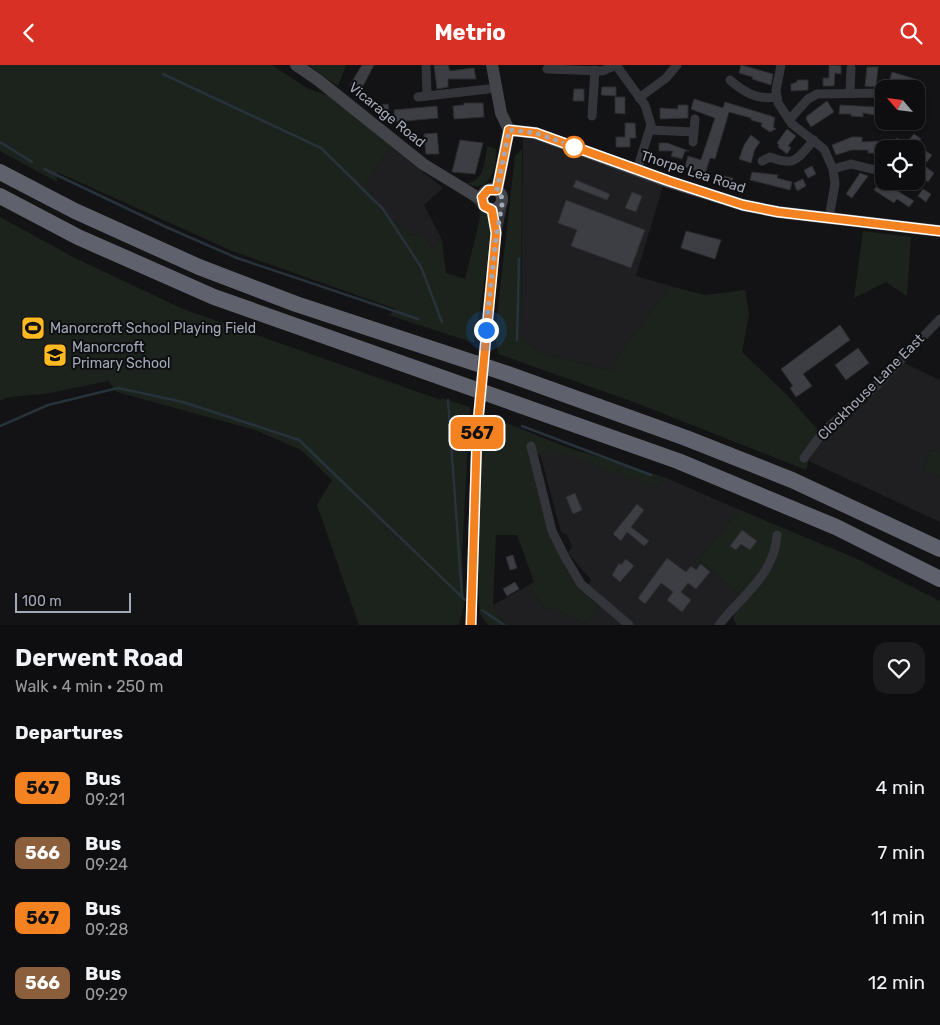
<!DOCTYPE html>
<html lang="en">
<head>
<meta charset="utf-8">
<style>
	:root { --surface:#0e0e10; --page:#1c1c1e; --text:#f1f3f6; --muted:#9b9c9f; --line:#2e2e30; --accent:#d93025 }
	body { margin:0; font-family:Rubik,sans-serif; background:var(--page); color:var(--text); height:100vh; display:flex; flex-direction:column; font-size:19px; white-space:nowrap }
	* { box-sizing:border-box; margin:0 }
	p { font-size:16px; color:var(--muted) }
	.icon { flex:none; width:28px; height:28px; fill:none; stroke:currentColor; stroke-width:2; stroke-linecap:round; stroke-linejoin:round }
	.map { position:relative; height:560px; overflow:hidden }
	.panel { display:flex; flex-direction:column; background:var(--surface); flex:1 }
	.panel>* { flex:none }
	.badge { padding:0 10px; border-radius:8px; font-size:18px; line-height:32px }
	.needle { width:32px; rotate:298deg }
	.controls { position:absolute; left:875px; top:15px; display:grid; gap:10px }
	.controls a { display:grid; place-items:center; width:50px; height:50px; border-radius:10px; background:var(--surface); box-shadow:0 1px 4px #0004,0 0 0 1px var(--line); font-size:25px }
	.scale { position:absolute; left:15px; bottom:12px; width:116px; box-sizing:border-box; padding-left:5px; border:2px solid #a3a9b7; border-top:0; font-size:14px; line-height:18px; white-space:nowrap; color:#a3a9b7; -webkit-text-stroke:4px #0e0e10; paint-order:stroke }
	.you { position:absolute; width:25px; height:25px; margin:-12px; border:4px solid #fff; border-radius:50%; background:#1a73e8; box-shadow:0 0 0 8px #1a73e833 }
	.map>.badge { position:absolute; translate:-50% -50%; box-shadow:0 0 0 2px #fff }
	h2 { padding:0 15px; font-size:19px; line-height:45px }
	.round { display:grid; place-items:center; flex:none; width:52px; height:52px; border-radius:15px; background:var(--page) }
	.headline { display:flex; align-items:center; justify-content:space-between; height:85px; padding:0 15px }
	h1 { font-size:24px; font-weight:700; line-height:38px }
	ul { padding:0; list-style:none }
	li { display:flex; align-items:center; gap:15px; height:65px; padding:0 15px }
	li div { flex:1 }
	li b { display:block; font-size:19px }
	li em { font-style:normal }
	li .badge { min-width:55px; font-weight:700; text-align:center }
	header { display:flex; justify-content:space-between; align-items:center; height:65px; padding:0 15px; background:var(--accent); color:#fff; font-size:22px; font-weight:700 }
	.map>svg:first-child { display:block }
	.built { fill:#1f1f22 }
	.green { fill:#1b231c; fill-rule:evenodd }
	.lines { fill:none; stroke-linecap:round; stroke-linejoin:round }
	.stream { stroke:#28323a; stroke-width:2.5 }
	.building { fill:#3c3e43; stroke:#2d2d31 }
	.minor { stroke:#34353a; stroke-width:9 }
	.tertiary { stroke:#34353a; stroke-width:11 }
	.secondary { stroke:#42444a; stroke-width:12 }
	.motorway { stroke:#5f626c; stroke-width:16 }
	.tertiary-bridge { stroke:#34353a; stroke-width:11 }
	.line-casing { stroke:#fff; stroke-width:11 }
	.line { stroke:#f58220; stroke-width:8 }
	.walk { stroke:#a3a9b7; stroke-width:5; stroke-dasharray:0 9 }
	.stop-dot { fill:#fff; stroke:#f58220; stroke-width:2.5 }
	.labels { text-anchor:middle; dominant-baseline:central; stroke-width:4; stroke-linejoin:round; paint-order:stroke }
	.street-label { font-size:14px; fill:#a3a9b7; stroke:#0e0e10 }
	.poi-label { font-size:14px; fill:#a3a9b7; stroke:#0e0e10; text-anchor:start }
</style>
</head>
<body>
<header><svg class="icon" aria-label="back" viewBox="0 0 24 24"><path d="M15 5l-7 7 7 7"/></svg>Metrio<svg class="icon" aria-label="search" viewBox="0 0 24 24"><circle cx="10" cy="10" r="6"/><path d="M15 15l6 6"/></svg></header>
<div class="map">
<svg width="940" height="560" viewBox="0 0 940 560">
	<rect width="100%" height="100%" fill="#131315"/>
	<g class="built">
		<path d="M523,73L546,75L663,121L636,211L670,221L617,292L612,306L539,287L521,272Z"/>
		<path d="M391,81L443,123L424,140L442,175L432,183L425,171L409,169L380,145L365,118Z"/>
		<path d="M904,298L940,315V385L930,386L924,403L940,412V457L809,396L824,366Z"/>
		<path d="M564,388L657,422L664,412L740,445L698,494L741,531L720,560H508L496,548L493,540L529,520L544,543L557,545L586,559L598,540L605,536L588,520L591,515L568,488L572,481L567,470L561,467L540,389Z"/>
	</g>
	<g class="green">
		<path d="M0,0H272L307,23L334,33L391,81L365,118L380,145L409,169L425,171L432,183L442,175L446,208L465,214L480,153L479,144L465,130C476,134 484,140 488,150C495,169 478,253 474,278L389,250L396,244L232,186L57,107V117L0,86Z"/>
		<path d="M308,0H346L338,21Z"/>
		<path d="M487,81L496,84C497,101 490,131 466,118C485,117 485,95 487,81Z"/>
		<path d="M522,84L521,272L539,287L612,306L617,292L670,221L705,230L745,225L749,249L742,287L787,330L818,365L806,405L639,339L498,289L495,269L515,91Z"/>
		<path d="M0,152L75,193L183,244L441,335V333L470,342L462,488L464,541L459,560H359L317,440L332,415L301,385L255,365L117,327L108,316L45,329L9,332L0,336Z"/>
		<path d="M863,166L911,172L907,231L886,217L854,233Z"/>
		<path d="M487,350L566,382L664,412L657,422L564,389H529C541,443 554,505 598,540L586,559L557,545L544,543L529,520L534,517L517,470H496L493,540C496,549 503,559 513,560H488L480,549L477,497L482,367Z"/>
		<path d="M940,385V412L924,403L930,386Z"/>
		<path d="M740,445L855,493L940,536V560H737L733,554L741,531L698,494ZM742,465L757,476L750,485L741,479L736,485L730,481Z"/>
	</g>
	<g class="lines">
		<g class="stream">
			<path d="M163,9L321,83L383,144L421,202L442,257"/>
			<path d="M0,77L32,97"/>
			<path d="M44,104L166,162L237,193L418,254"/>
			<path d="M517,275L519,194"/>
			<path d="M448,335L462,531"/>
			<path d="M0,361L48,340L118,323L183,337L299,375L465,535"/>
			<path d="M522,361L651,410"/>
			<path d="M482,545L504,560"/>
		</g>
	</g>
	<g class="building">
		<path d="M362,0H374L361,25L350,20Z"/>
		<path d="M434,0H448L450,6L474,3L476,14H448V22L437,24Z"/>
		<path d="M741,0L773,9L771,20L752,14L753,12L739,8Z"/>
		<path d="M829,0L841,1V9L835,8L834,21H823V13H829Z"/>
		<path d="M867,2H878L876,22L865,21Z"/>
		<path d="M892,7L915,14L912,24L889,18Z"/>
		<path d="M797,15H808V25L791,26V19L797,17Z"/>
		<path d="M602,22H616V31L601,30Z"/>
		<path d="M574,24H584V36H573Z"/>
		<path d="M615,32H625V49L615,48Z"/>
		<path d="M694,34L723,43L725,37L771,51L775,53L773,62L776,64L770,67L761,61L762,58L751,55V53L729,47L715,94L710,93L705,109L685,102L688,91L701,95L715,53L691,44Z"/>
		<path d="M827,36L834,47L811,62L806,54L807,51Z"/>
		<path d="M464,38H483L484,52L454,54L453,41L464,40Z"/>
		<path d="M388,39L389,51L382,52L380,40Z"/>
		<path d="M678,40H688V53L660,54V43L678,44Z"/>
		<path d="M840,40L875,42V50L863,48V52L851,51V49H839Z"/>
		<path d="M437,41L438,53L395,57L394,45Z"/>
		<path d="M625,58H635L636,73H630V82H616V72H625Z"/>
		<path d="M787,64L796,71L788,81L791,83L787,89L778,82L779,80L777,78Z"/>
		<path d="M437,68L439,89H426L424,69Z"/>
		<path d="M914,69L921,74L915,81L908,76Z"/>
		<path d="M751,70L760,77L755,84L751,98L739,94L744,80Z"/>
		<path d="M852,72H862V77L878,76V88H868V85H851L836,90L832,80Z"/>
		<path d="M897,73L906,79L902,84L892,79Z"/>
		<path d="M460,75L483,78L475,109L452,107Z"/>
		<path d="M659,78H667L689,86H685L682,94L671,91L673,86H659Z"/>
		<path d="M924,85L932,90L927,97L919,91Z"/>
		<path d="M812,101L816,109L808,113L804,105Z"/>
		<path d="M926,102L934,108L928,117L920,110Z"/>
		<path d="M752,107L778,110L777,113L792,117L790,125L750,115Z"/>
		<path d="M860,108L868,111L852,133L846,129Z"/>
		<path d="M724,111L733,113L730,122L722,120Z"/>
		<path d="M803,114L806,121L797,126L794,118Z"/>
		<path d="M576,115L610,129L607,135L573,122Z"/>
		<path d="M881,116L914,136L909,142L897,134L894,138L874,125Z"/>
		<path d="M923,124L931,129L926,137L918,131Z"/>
		<path d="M632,127L642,131L636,147L625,143Z"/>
		<path d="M566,135L645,165L631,203L571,181L577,165L558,158Z"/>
		<path d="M686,166L721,175L715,194L681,183Z"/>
		<path d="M840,260L850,275L803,309L812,321L796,332L790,323L793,321L781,304Z"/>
		<path d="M858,283L869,298L846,315L835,300Z"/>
		<path d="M575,428L582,445L573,449L566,432Z"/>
		<path d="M637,439L644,445L631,462L649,476L644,481L627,467L621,476L613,469Z"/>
		<path d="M742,465L757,476L750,485L741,479L736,485L730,481Z"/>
		<path d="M513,490L517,503L510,505L506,492Z"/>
		<path d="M667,493L686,507L691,501L696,505L701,499L710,507L696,524L688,518L681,527L691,535L682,547L667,535L673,527L661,518L645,539L638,533Z"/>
		<path d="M626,494L634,501L620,517L612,510L619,498L621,500Z"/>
		<path d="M515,517L519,524L507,531L503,524Z"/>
	</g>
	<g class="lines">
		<g class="minor">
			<path d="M426,0L427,29"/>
			<path d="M616,0L645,40L651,60L637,105"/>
			<path d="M781,0L776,25L778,38L792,59L824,84L833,104L835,119L829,153"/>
			<path d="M547,4L602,6L616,0"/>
			<path d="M730,15C745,28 757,35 777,32"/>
			<path d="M850,27L851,3"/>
			<path d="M418,32L497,23"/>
			<path d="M639,33L666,13L677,0"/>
			<path d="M592,51L595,5"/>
			<path d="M789,55L808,34L817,29L884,28"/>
			<path d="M650,65L694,67"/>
			<path d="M693,77L695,54"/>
			<path d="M762,96L770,92C796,102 797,94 814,75"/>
			<path d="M833,104L851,99L884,107"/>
			<path d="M908,116H909"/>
			<path d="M531,381L552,466L565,492L581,519L629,560"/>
			<path d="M804,393L824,366L878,319L940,254"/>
			<path d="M719,560C742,530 774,511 777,470"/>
		</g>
		<g class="tertiary">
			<path d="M486,265L496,168L502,137"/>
			<path d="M471,560L477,367"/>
		</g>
		<g class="secondary">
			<path d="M296,0L318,15L423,99L482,135"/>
			<path d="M492,0L501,48L509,65"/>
			<path d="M509,65L535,68L669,117L743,140L778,147L940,166"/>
			<circle cx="492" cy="134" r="10"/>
			<path d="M497,125L509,65"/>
		</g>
		<g class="motorway">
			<path d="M0,107L75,146L199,202L296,239L508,309L686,373L792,415L940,484"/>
			<path d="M0,131L78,172L214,232L678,396L836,462L940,514"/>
		</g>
		<path class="tertiary-bridge" d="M477,367L486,265"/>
	</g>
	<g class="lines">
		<g class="line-casing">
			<path id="line" d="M471,560L477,367L496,168L492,145L484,141L482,132L488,125H497L509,65L536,68L669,116L743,140L778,147L940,166"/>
		</g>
		<use href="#line" class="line"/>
		<path class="walk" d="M486,265L496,173L503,134L497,125L509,65L536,68L581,84L574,82"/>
	</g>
	<defs>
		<g id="stadium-square" transform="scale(1.25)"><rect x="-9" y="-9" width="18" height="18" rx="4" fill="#ffb921" stroke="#0e0e10"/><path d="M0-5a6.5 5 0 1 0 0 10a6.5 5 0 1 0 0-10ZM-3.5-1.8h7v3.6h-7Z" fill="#111"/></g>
		<g id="school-square" transform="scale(1.25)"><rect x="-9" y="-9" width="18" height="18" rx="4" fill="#ffb921" stroke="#0e0e10"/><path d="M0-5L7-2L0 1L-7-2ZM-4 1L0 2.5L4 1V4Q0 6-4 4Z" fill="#111"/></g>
	</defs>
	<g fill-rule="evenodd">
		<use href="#stadium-square" x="33" y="263"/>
		<use href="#school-square" x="55" y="290"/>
	</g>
	<circle class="stop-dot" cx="574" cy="82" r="10"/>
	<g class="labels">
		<g class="street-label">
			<text transform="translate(387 50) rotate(39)">Vicarage Road</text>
			<text transform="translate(693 107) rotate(18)">Thorpe Lea Road</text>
			<text transform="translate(871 322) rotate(-45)">Clockhouse Lane East</text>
		</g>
		<g class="poi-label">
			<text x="50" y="263">Manorcroft School Playing Field</text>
			<text x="72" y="282">Manorcroft<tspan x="72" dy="16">Primary School</tspan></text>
		</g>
	</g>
</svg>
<div class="controls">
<a><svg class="needle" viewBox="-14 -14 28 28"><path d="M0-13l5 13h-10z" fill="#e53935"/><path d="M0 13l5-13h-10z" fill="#9b9c9f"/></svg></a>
<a><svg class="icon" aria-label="locate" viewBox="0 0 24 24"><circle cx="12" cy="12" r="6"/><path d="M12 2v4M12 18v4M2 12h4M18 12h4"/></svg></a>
</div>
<div class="scale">100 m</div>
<div class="you" style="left:486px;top:265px"></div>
<b class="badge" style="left:477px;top:368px;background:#f58220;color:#111">567</b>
</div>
<section class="panel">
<div class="headline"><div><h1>Derwent Road</h1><p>Walk · 4 min · 250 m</p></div><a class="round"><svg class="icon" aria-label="heart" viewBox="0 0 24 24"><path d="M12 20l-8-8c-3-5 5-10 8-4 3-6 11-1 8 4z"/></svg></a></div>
<h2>Departures</h2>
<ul>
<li><span class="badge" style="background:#f58220;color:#111">567</span><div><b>Bus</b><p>09:21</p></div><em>4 min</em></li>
<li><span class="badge" style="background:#8b5e3c;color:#fff">566</span><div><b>Bus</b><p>09:24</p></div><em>7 min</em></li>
<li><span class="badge" style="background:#f58220;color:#111">567</span><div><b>Bus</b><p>09:28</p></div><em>11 min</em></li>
<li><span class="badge" style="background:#8b5e3c;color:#fff">566</span><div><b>Bus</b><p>09:29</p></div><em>12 min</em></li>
</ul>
</section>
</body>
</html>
